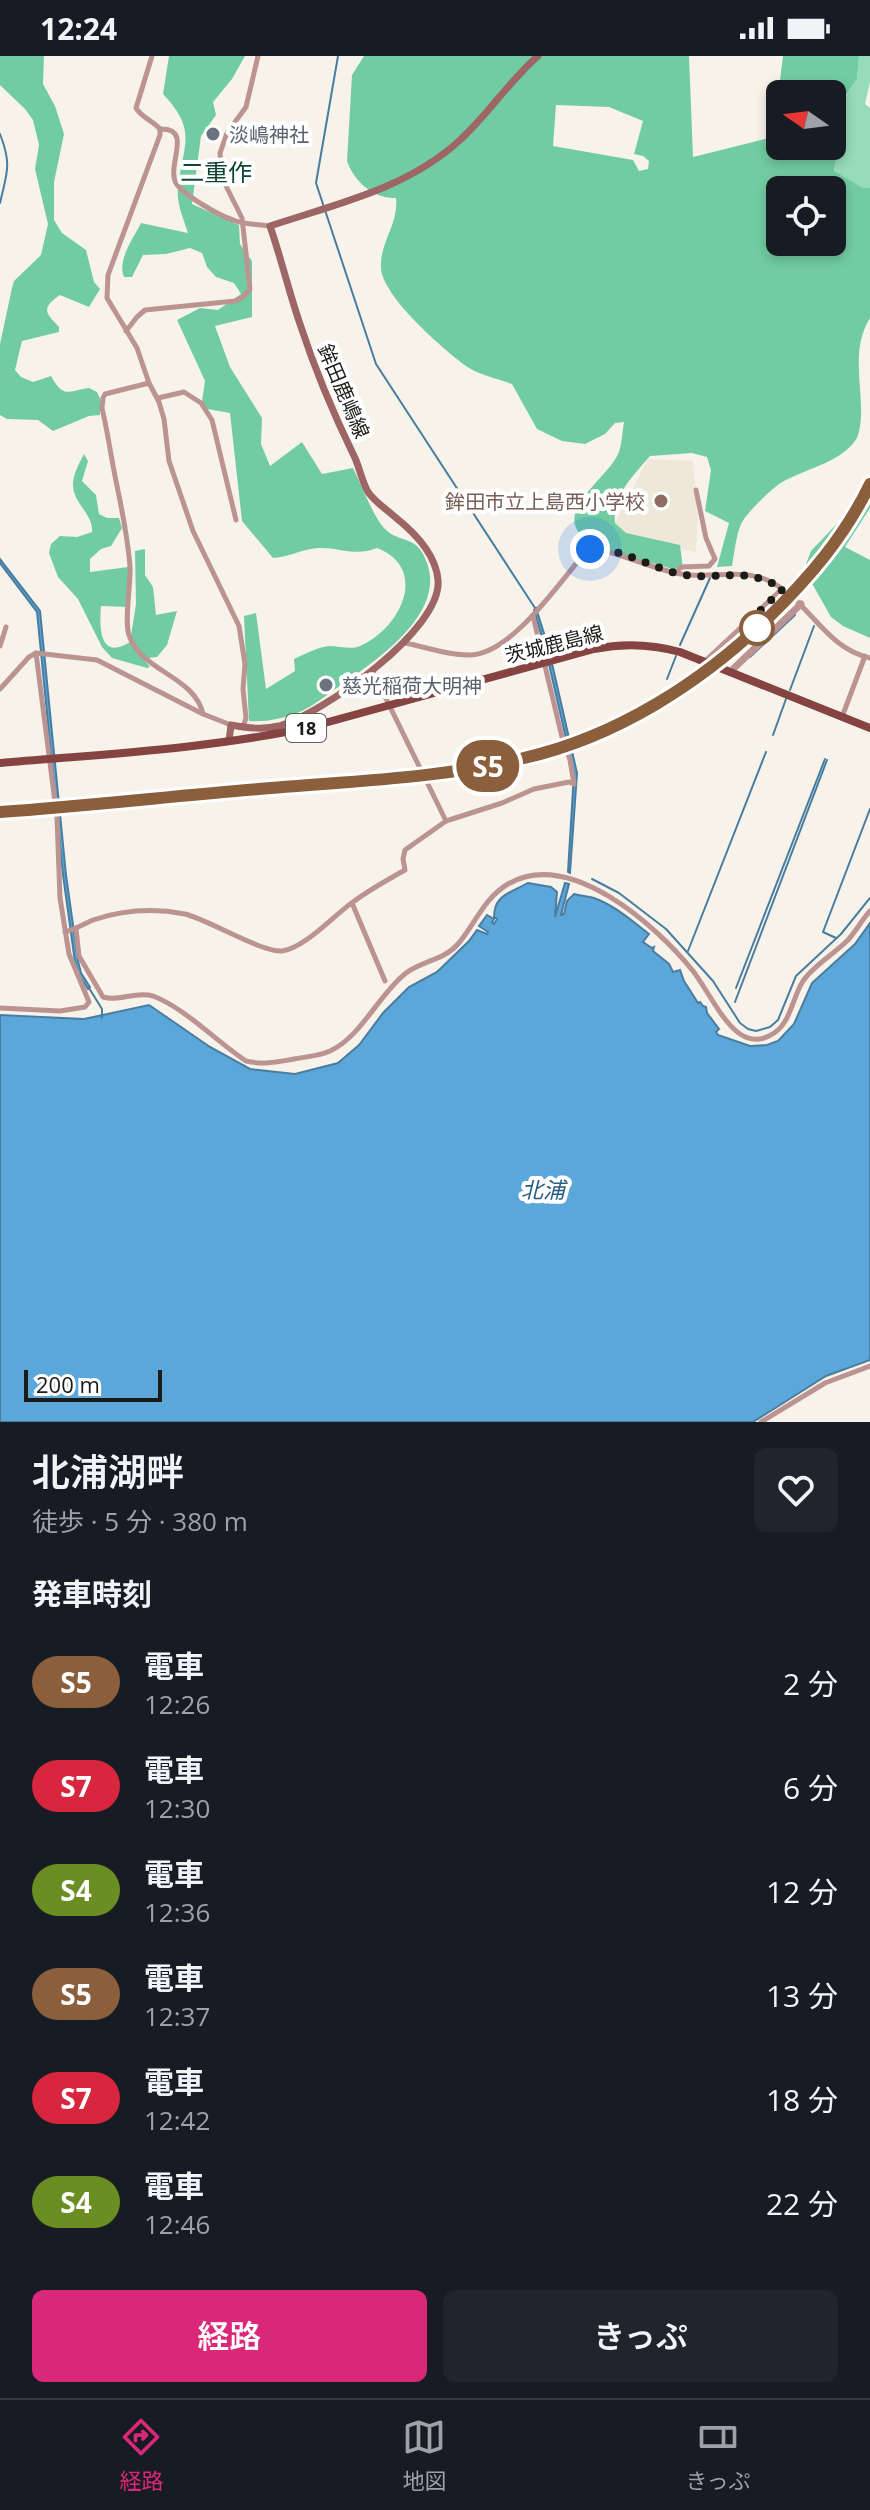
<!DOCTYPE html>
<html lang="ja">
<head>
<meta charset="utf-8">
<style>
	:root { --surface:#171b24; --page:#20242c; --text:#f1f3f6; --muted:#9ea1a6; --line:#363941; --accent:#db2777 }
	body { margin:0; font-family:"Open Sans","Noto Sans JP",sans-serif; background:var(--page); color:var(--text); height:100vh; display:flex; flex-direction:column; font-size:30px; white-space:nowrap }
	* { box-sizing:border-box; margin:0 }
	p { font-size:26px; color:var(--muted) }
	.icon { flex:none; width:44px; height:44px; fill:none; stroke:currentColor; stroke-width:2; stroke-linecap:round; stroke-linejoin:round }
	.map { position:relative; height:1366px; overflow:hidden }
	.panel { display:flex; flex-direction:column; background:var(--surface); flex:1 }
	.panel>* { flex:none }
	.badge { padding:0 16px; border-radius:26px; font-size:28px; line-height:52px }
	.needle { width:52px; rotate:284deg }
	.buttons { position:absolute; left:766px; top:24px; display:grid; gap:16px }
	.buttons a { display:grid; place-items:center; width:80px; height:80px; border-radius:12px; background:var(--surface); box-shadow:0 4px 12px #0003; font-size:40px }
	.scale { position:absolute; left:24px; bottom:20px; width:138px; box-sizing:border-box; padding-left:8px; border:4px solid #1d1b18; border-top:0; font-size:22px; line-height:28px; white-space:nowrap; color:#1d1b18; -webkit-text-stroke:6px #fff; paint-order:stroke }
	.you { position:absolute; width:40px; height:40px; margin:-20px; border:6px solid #fff; border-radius:50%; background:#1a73e8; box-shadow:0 0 0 12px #1a73e833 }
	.map>.badge { position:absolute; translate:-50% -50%; box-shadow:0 0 0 4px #fff }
	h2 { padding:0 32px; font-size:30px; line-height:72px }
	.round { display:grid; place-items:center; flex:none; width:84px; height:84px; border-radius:12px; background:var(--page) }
	.summary { display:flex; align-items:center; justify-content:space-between; height:136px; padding:0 32px }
	h1 { font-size:38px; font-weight:600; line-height:60px }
	.primary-button { display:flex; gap:16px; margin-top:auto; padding:16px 32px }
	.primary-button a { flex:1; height:92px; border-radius:12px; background:var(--accent); color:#fff; font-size:32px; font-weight:600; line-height:92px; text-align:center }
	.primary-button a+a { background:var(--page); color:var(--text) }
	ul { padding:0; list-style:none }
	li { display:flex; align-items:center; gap:24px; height:104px; padding:0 32px }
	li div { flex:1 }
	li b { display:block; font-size:30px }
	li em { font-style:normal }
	li .badge { min-width:88px; font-weight:700; text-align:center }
	.status { display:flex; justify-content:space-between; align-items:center; height:56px; padding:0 40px; background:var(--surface); direction:ltr }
	.status svg { height:22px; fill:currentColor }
	.tabs { display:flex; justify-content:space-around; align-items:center; height:112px; border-top:2px solid var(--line); background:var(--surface); font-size:22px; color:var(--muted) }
	.tabs a { display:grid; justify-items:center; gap:4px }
	.tabs .on { color:var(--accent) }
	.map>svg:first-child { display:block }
	.built { fill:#efe7d7 }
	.green { fill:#96dcba }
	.forest { fill:#72cca3; fill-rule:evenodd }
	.water { fill:#5ca7da; stroke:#497da0; stroke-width:2 }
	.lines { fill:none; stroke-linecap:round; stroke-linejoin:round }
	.stream { stroke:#497da0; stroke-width:2 }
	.minor { stroke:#bb9491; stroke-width:5 }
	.tertiary { stroke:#bb9491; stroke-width:7 }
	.secondary { stroke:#9d6563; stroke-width:7 }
	.primary { stroke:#854442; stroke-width:8 }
	.rail-casing { stroke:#585550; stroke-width:5 }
	.rail { stroke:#fff; stroke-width:2; stroke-dasharray:6; stroke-linecap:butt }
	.line-casing { stroke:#fff; stroke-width:18 }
	.line { stroke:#8b5e3c; stroke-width:12 }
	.walk { stroke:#1d1b18; stroke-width:8; stroke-dasharray:0 14.4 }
	.worship-dot { fill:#6b7280; stroke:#fff; stroke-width:3 }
	.education-dot { fill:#8d6e63; stroke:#fff; stroke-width:3 }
	.stop-dot { fill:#fff; stroke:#8b5e3c; stroke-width:4 }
	.labels { text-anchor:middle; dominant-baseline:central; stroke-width:8; stroke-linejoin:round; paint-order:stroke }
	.shield { fill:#fff; stroke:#615f5d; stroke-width:2 }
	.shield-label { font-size:18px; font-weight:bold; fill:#1d1b18 }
	.worship-label { font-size:20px; fill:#5b616d; stroke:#fff; text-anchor:start }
	.street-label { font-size:20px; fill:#1d1b18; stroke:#fff }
	.education-label { font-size:20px; fill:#785e54; stroke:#fff; text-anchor:end }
	.water-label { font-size:22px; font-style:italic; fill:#275d81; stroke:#fff }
	.quarter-label { font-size:24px; fill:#0e4537; stroke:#fff }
</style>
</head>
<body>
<div class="status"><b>12:24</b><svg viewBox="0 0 49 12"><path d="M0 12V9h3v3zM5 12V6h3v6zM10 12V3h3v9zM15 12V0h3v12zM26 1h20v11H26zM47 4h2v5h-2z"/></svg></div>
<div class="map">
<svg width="870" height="1366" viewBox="0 0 870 1366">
	<rect width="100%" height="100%" fill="#f8f3ea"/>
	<path class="built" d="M648,403L693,405L698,458L696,496L610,477Z"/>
	<path class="green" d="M859,0H870V26L865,48L870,52V132H863L834,116L844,64L841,51L843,45L857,23Z"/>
	<g class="forest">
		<path d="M0,0H44L43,28L55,50L64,78L54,126V164L62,177L86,194L94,226L100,233L89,251L60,239C40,253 46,257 59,271V276L22,285L15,314L21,321L33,326L51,320C64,343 67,335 89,332L97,336L100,342V359L89,360L53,375L38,364L7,363L0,359V288L12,232L14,225L41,199L48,168L35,113L39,89L33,64L25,53L0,29Z"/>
		<path d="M169,0H245L232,23L213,46L216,59L201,80L192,148L239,169L240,188L252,205V261L215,270L230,311L262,362L261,388L270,410L302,386L322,418L353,412C361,428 373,460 384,472C399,489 418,476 428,510C443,559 377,604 344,627C329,637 313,651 297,657C281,663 266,666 249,665L244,560L256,557L266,633L295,615L294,603C305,598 318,591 329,590C339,590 352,594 360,590C400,573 430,513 377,492C354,501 340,491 318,492C303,493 289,501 273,502L242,465L230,357L201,352L205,325L177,264L200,252L218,254L241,238L234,227L216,221L207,211L202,197L190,192L166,198L143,199L132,221H124C117,204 133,183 141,167L188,177C184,164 176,146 178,133C182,89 199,76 163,38Z"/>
		<path d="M364,0H689L693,101L773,81L783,0H859L857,23L843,44L841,51L844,64L834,115L863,132H870V262C846,300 870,348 857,382C842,406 808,412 784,425C773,431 752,452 744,463C736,474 735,496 732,510L717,511L729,467L705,455L711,414L707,401L692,397L650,400C634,419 612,439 615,467L626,477L680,489L683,512L672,513C648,505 617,500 595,489C545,463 599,430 616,402C622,393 622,377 624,366L615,367L605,378L585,388L562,385L537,373L512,328C498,323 479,319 466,310C443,293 384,242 381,213C379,187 399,168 396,142C373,143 354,125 347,105L352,19ZM780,38H832V90H780ZM556,49L609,51L643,65L634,98L643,100L649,105L648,113L639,115L633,104L553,90ZM780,134H832V186H780Z"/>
		<path d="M84,398L88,405L82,425L96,439L99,458L107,462H119L122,472L111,490L101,493L90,503V516L128,511V551L101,550C99,572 100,605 130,586L136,548L135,495L145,493V519L153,531L156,559L177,555L167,589L157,601L148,602L137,595L150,611L147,612L112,602L102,591L78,543L58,521L49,497L51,488L60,480L77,481L92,476C94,459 73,447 73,429C73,418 79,408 84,398Z"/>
		<path d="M870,425V452L845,491L870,504V582L843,570L831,561L809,522L806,508L811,495L849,455Z"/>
	</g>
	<g class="water">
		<path d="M0,503L40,555L66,819L78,905L81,917L90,931L88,933L78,918L75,906L63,819L37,556L0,507Z"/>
		<path d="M536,552L548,590L577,717L570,817L568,816L574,717L545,591L534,554Z"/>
		<path d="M528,827L551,831L557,836L555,861L565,827L569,828L561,859L564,858L567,845L574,838C581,840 587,840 594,842C614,849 632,865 649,878L643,886L652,892L654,891L653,895L669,908L673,916L680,914L684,925L698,947L700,946L703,950L706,951L707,957L719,973L716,976L718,979L750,990L767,989L778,985L794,968L812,927L855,888L870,867V1304L826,1320L753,1366H0V959L84,963L149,949L210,991L250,1013L295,1018L338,1007L359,989L383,957L409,931L437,916L469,885L477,874L487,878L488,876L479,870L487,859L494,863L492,866L494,868L497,863L494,861C494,839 510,837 528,827Z"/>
	</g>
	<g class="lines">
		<g class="stream">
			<path d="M338,0L316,127L376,308L535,552"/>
			<path d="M0,78C12,109 7,116 0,147"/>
			<path d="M680,589L710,522"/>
			<path d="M750,601L795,559"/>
			<path d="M667,623L676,600"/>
			<path d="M790,634L814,570"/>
			<path d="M773,679L786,643"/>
			<path d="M592,823L619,837L666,873L713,925L740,967L748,973L756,975L770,971L778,964L796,920L841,878L870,842"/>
			<path d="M836,882L823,876L870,753"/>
			<path d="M688,895L766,696"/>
			<path d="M89,932L102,953V962"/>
			<path d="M736,932L825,703"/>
			<path d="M735,946L827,704"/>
		</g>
		<g class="minor">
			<path d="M152,0L136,52C141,61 153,65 160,73C194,72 166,109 176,127C183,139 220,160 233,164C245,169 258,168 270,170"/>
			<path d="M160,73V79L108,219L107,242L137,292L149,327L159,346L164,363L169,405L193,475L239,570L245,608L243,633L246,662L243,671"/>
			<path d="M126,275L137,261L145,254L235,245L243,241L250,233L242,162L222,122L220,97L227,77L246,51L258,0"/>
			<path d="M149,327L105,338L103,342L102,352C108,377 111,401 116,425C122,454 128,482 130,511C131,529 124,564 129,579C140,615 195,620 203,658"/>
			<path d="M158,342L184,336L201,347L212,364L236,464"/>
			<path d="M676,517L681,511L709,510L715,503L706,482L696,434"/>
			<path d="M405,587C426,591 450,600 471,599C512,597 559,527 584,498L590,493H597C626,499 652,513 681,518C709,523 740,512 767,524C809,543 824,592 870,602"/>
			<path d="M0,590L6,571"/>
			<path d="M704,606L782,533"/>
			<path d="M372,614L420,712"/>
			<path d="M0,633L29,601L36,597L97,604L203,658L231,669"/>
			<path d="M842,661L865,600"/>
			<path d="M424,720L446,765"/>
			<path d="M352,847L385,925"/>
			<path d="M76,873L79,900L103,941C119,946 135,935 153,940C185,952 217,986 246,1005C263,1009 277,1006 294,1003C305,1001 319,1000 330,995C361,981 379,938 406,917C422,905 444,904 458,888C475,868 484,842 508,828C570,792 657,870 693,915C707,933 722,966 740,978C749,984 759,985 769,980C791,970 791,944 803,925C814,909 834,898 848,884C856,875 862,864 870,855"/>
			<path d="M65,876C76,873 84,868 93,864C123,854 154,852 185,858C209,864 263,897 282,895C305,892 334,859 353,846C369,834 387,824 405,814L403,803L405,794L446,765L502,747L534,733L569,726L574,728L570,704L562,681L533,560"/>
			<path d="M0,952L60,955L85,951L89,946L69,898L60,842L57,762L36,597"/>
			<path d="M761,1366L825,1327L870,1310"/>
		</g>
		<path class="tertiary" d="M730,616L801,548"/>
		<path class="secondary" d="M229,685L231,669C248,672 263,674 279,670C322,658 443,573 438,524C436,499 414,476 395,461C386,453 375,446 368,436C362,426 360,413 355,402C334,359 315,314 300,268C289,236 281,202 270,170C336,148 406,133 459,85C488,59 509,25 538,0"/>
		<path class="primary" d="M0,707C103,698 209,693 310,671L594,593C623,587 651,588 680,596L870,672"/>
		<g class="rail-casing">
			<path id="rail" d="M0,756C85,750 169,740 253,733C343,726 436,723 524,702C616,681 701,628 768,562C808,522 845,480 870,428"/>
		</g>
		<use href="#rail" class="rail"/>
	</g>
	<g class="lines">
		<g class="line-casing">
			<path id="line" d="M0,756C87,750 173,740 259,733C348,725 438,723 524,702C616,681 701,627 768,562C809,522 845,480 870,428"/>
		</g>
		<use href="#line" class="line"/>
		<path class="walk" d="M590,493C616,490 652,512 680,518C720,526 742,508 783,533L746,568L757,572"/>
	</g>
	<g class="worship-dot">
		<circle cx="213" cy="78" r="8"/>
		<circle cx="326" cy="629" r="8"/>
	</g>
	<circle class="education-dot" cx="661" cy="445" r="8"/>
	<circle class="stop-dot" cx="757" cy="572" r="16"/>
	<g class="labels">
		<rect class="shield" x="286" y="658" width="40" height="28" rx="6"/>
		<g class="shield-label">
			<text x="306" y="672">18</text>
		</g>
		<g class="worship-label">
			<text x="229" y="78">淡嶋神社</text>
			<text x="342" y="629">慈光稲荷大明神</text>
		</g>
		<g class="street-label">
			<text transform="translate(344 335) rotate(67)">鉾田鹿嶋線</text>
			<text transform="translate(554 588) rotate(-14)">茨城鹿島線</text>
		</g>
		<g class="education-label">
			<text x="645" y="445">鉾田市立上島西小学校</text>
		</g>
		<g class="water-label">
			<text x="543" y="1133">北浦</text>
		</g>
		<g class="quarter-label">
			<text x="216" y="115">二重作</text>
		</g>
	</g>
</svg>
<div class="buttons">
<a><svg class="needle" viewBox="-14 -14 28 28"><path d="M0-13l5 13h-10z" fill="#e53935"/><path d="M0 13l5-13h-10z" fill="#9ea1a6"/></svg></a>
<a><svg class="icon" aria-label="locate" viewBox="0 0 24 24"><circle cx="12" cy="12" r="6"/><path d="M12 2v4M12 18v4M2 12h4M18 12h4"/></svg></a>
</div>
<div class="scale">200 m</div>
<div class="you" style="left:590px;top:493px"></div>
<b class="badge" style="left:488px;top:710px;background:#8b5e3c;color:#fff">S5</b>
</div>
<section class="panel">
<div class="summary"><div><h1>北浦湖畔</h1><p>徒歩 · 5 分 · 380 m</p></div><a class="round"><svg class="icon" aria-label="heart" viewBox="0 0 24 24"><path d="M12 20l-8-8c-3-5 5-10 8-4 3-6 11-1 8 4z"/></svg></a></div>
<h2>発車時刻</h2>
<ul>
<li><span class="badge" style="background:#8b5e3c;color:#fff">S5</span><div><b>電車</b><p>12:26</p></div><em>2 分</em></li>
<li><span class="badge" style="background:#d7263d;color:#fff">S7</span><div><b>電車</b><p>12:30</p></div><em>6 分</em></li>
<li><span class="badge" style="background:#6b8e23;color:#fff">S4</span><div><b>電車</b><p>12:36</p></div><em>12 分</em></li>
<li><span class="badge" style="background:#8b5e3c;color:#fff">S5</span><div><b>電車</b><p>12:37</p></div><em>13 分</em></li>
<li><span class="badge" style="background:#d7263d;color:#fff">S7</span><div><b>電車</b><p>12:42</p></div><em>18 分</em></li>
<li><span class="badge" style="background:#6b8e23;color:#fff">S4</span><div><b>電車</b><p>12:46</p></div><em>22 分</em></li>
</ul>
<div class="primary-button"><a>経路</a><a>きっぷ</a></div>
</section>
<nav class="tabs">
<a class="on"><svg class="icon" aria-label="directions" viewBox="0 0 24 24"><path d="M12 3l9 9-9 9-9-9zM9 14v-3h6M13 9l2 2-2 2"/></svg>経路</a>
<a><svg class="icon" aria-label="map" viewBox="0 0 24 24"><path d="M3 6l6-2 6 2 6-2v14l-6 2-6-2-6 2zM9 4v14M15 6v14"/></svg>地図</a>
<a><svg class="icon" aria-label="tickets" viewBox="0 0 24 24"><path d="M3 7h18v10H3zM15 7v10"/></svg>きっぷ</a>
</nav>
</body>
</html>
